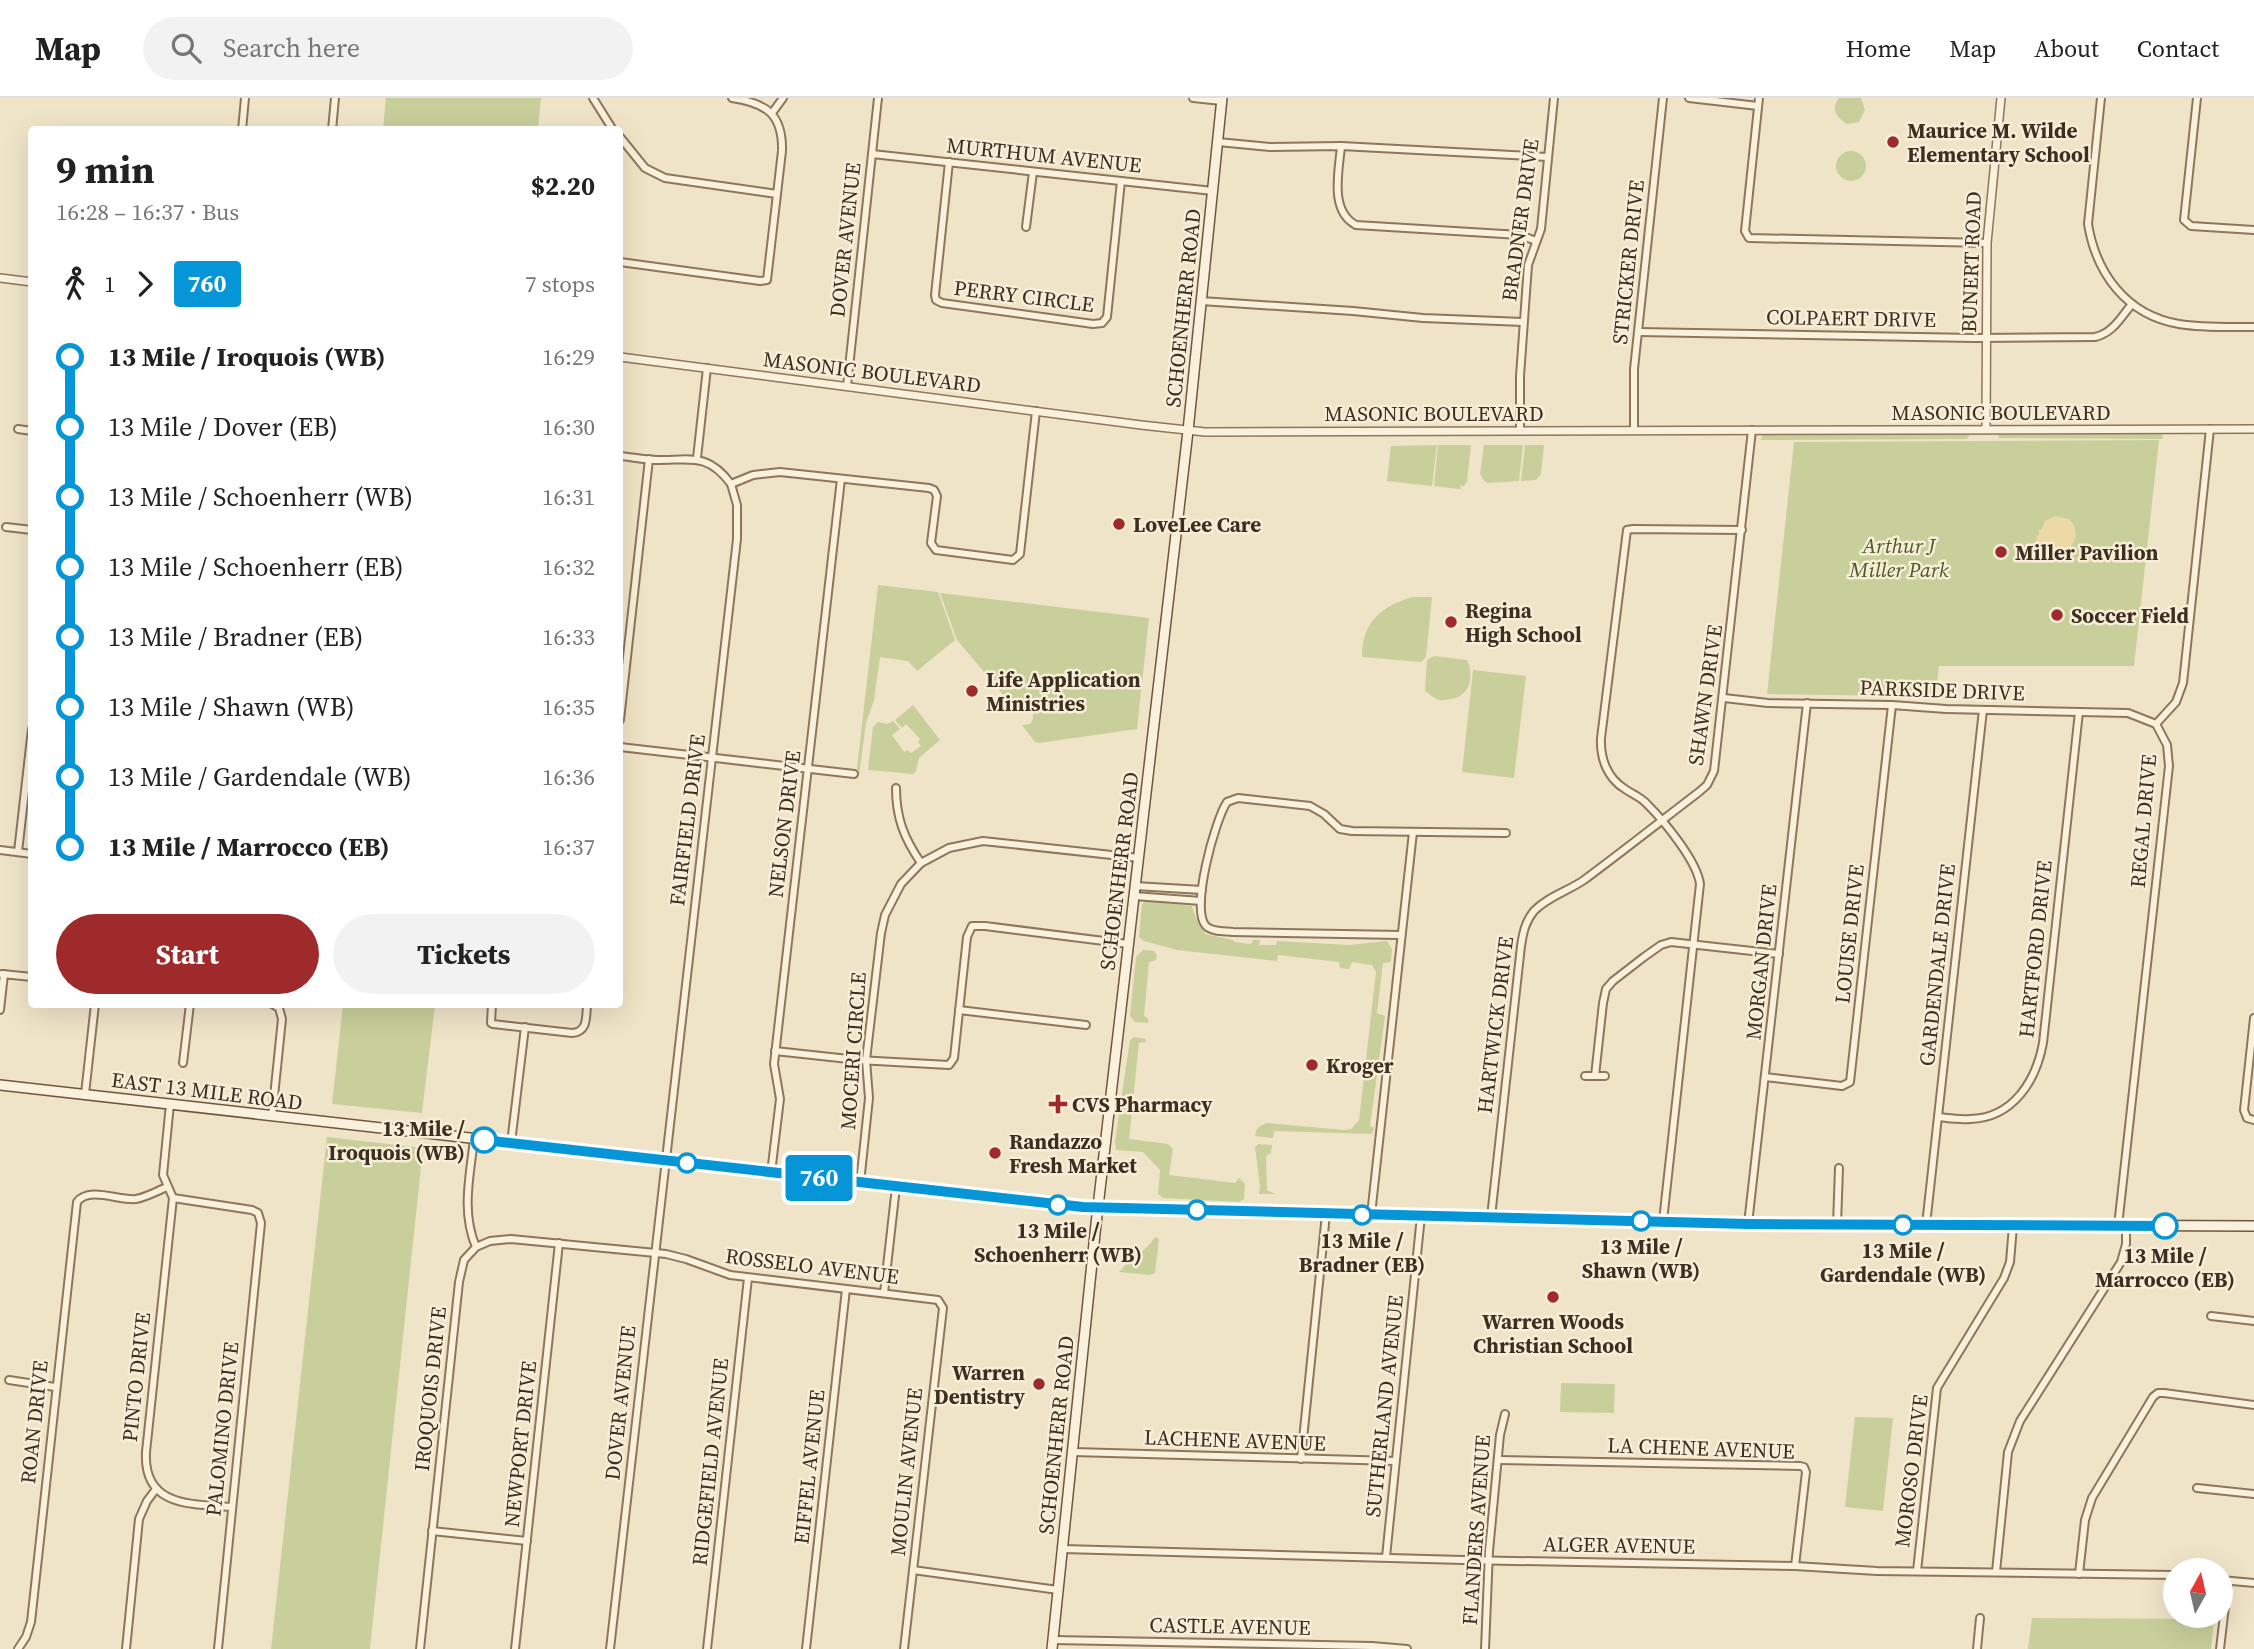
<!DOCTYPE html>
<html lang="en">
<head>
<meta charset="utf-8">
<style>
	:root { --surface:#fff; --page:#f2f2f2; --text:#222; --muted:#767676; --line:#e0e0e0; --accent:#9e2a2b }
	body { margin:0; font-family:"Source Serif 4",serif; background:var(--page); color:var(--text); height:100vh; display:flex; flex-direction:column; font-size:26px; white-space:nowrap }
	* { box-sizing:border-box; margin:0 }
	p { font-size:23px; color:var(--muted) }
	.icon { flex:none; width:38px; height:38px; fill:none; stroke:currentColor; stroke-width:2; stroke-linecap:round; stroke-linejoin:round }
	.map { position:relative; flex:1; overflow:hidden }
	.drawer { position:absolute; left:28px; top:28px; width:595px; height:882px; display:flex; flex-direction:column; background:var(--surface); border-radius:7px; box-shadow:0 7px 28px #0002 }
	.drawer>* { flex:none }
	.badge { padding:0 14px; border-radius:5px; font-size:24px; line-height:46px }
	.needle { width:46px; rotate:8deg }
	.controls { position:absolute; left:2163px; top:1460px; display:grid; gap:14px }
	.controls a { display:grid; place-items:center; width:70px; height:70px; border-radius:50%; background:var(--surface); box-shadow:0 7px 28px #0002; font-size:35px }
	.map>.badge { position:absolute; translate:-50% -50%; box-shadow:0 0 0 4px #fff }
	.legs { display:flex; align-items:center; gap:10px; height:77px; padding:0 28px; font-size:23px }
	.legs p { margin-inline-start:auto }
	.summary { display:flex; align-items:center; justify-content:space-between; height:119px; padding:0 28px }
	h1 { font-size:38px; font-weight:700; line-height:52px }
	.cta { display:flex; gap:14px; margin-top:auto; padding:14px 28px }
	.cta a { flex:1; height:80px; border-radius:42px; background:var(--accent); color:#fff; font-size:28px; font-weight:700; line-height:80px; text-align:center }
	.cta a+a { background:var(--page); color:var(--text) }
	ul { padding:0 28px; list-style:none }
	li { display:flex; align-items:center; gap:24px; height:70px; font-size:26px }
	li i { display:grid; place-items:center; width:10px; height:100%; margin:0 9px; background:currentColor }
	li i::after { content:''; width:18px; height:18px; margin:-9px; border:5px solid; border-radius:50%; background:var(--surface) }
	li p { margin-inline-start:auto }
	li:first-child i { background:linear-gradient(#0000 50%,currentColor 0) }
	li:last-child i { background:linear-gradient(currentColor 50%,#0000 0) }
	header { display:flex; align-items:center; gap:42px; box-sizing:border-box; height:98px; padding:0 35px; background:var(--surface); border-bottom:2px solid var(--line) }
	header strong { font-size:33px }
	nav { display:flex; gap:38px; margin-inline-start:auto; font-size:24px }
	.search { width:490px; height:63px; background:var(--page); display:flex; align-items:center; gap:18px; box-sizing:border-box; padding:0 24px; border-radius:38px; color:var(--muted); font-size:26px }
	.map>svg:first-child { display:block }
	.green { fill:#c9cf9b }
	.sand { fill:#ecd9a5 }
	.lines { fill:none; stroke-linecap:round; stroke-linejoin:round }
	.minor-casing { stroke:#8d765c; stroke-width:10 }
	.tertiary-casing { stroke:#8d765c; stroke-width:10 }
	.secondary-casing { stroke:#6f573f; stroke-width:12 }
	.minor { stroke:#faf1dc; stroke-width:6 }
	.tertiary { stroke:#faf1dc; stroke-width:7 }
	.secondary { stroke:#faf1dc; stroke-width:9 }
	.line-1-casing { stroke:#fff; stroke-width:16 }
	.line-1 { stroke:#0696d7; stroke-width:10 }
	.poi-dot { fill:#9e2a2b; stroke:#f7eed8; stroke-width:2.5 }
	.stop-1-dot { fill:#fff; stroke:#0696d7; stroke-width:3.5 }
	.labels { text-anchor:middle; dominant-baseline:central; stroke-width:5; stroke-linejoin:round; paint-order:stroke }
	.poi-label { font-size:21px; font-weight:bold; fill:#3d2e20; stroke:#f7eed8; text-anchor:start }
	.street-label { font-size:21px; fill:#3d2e20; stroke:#f7eed8 }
	.park-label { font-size:21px; font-style:italic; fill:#4d5a26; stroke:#f7eed8 }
	.stop-label { font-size:21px; font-weight:bold; fill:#3d2e20; stroke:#f7eed8 }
</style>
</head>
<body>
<header>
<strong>Map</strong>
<div class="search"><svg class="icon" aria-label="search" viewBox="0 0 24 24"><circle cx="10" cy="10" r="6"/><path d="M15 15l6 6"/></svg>Search here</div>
<nav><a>Home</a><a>Map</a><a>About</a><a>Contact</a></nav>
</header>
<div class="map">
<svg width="2254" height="1551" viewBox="0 0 2254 1551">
	<rect width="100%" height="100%" fill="#f0e4c8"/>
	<g class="green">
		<path d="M386,0H541L538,31H383Z"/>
		<path d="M1839,0H1861L1865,12L1859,24L1847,26C1837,20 1830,11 1839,0Z"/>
		<circle cx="1851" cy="68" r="15"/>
		<path d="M2162,335L2163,341L1998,340L1999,337Z"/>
		<path d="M1762,337H1970L1967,341L1761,342Z"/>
		<path d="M2159,342L2134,568H1939L1935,601L1901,598L1767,596L1794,344Z"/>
		<path d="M1437,347L1432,388L1387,383L1391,348Z"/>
		<path d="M1438,347H1471L1467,384L1463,389L1460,387L1461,391H1459L1434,388Z"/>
		<path d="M1484,347H1523L1519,383L1488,385L1484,383L1480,376Z"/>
		<path d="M1525,347H1544L1541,376L1536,382L1521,383Z"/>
		<path d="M878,487L938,494L955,542L917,573L908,563L880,559L874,602L866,625L859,678L856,679Z"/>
		<path d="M940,495L1149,520L1137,631L1039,645L1035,644L1022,627L1030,626L1033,621V614L1025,609L1018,610L1016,612L957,542Z"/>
		<path d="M1413,499H1432L1426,559L1421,564L1362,559C1361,524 1383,507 1413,499Z"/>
		<path d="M1434,558L1467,562C1474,578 1471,599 1450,601C1447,601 1443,603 1439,602C1435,601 1428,595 1425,593L1427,562Z"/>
		<path d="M1473,572L1526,578L1514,680L1462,674Z"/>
		<path d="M913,607L940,642L919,660L916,673L913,676L868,672L873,629L878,624L888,626L893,623L900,631L892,637L904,654L908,652L911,655L921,648L918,644L920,641L906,626L902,630L895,622Z"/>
		<path d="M1146,803L1192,808L1196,820L1205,836L1233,842L1235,844L1251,846L1253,842H1260L1259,847H1276L1277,843L1349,847L1387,843L1392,851L1391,864L1383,865L1377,915L1385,918L1370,1028L1374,1030L1372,1036L1274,1033L1273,1040L1255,1038C1256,1030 1259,1028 1267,1025L1344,1032L1351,1031L1359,1022L1376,874L1372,867L1352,864L1349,871L1340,870L1339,864L1278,857L1277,863L1177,852L1144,843L1139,839L1142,806Z"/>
		<path d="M1143,852L1154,853L1157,857L1156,862L1149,864L1144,918L1148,920V925L1135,924L1130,918L1136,859Z"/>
		<path d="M343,907H435L422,1015L332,1006Z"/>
		<path d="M1134,939L1145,941L1146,944L1139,945L1129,1041L1168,1046L1173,1051L1169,1077L1235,1085L1239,1080L1245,1086L1244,1101L1239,1104L1163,1100L1158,1096L1160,1072L1143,1054L1116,1052L1115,1043L1130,942Z"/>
		<path d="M327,1039L423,1050L370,1551H271Z"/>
		<path d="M1258,1046L1272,1047L1271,1055L1266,1058L1267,1092L1275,1096H1259L1260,1088L1255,1049Z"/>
		<path d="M1155,1139L1159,1141L1155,1175L1150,1177L1119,1174C1131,1159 1146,1154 1155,1139Z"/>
		<path d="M1561,1285L1615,1286L1614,1315L1560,1314Z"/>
		<path d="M1855,1319L1893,1320L1883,1413L1845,1409Z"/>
		<path d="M2032,1520L2205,1521L2214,1522L2211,1551H2028Z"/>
	</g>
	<path class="sand" d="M2055,418L2069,421C2079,431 2077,441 2069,451L2054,455L2053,458L2047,457L2036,444L2037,438L2039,437V432H2041L2045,423Z"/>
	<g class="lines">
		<g class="minor-casing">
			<g id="minor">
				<path d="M593,0L613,32"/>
				<path d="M1193,0L1222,3"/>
				<path d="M1689,0L1758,8"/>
				<path d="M1759,0L1745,133L1749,140L1987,145"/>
				<path d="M2101,0L2088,126C2096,175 2126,217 2179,226C2203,230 2229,229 2254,229"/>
				<path d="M2197,0L2184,122L2191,128L2254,132"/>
				<path d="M772,15L783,0"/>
				<path d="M242,32L245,0"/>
				<path d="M332,32L335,0"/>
				<path d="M620,39L645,70L665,80L777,96"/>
				<path d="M1218,44L1270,49L1341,48L1548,59"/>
				<path d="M1341,48C1339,73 1329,113 1356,127L1520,137L1536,143"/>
				<path d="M872,56L1213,93"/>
				<path d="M949,64L935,197L936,202L942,205L1093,226L1102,225L1107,219L1121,83"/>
				<path d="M1026,129L1033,74"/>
				<path d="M620,164L760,183L767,182L782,53C783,16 766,5 732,0"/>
				<path d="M1201,203L1353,213L1423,220L1523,224"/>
				<path d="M1639,234L1974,240L2095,239C2113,235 2121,219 2132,206"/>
				<path d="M847,288L878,0"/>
				<path d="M18,331L32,333"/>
				<path d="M1634,331V271L1663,0"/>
				<path d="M1520,332V278L1528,167L1541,131L1554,0"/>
				<path d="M620,358C632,359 645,362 658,362C692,362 708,355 731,386L753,377L780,374L929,390L934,392L937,398L931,445L936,452L1013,462L1020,456L1036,313"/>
				<path d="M697,360L707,270"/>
				<path d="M6,429L32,432"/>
				<path d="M1724,600L1768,605L1892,607L1946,611L2128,615L2156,626"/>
				<path d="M620,622L649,361"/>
				<path d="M2156,626L2176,604L2183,585L2210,331"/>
				<path d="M620,649L854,676"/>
				<path d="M896,690C896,720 904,740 921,765"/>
				<path d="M0,752L32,756"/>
				<path d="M18,754L32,631"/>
				<path d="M1135,788L1202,792"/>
				<path d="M1134,798L1201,803"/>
				<path d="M1401,837L1233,834C1225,833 1212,834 1206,828C1190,812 1215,722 1227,704L1238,700L1310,708L1324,716L1340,731L1352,733L1506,735"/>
				<path d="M2,876L32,879"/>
				<path d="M492,906L491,925L493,926L572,935C588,934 586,919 587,906"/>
				<path d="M0,912L4,876"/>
				<path d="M959,912L1086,927"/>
				<path d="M2254,920L2244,1012L2247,1020L2254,1022"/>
				<path d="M775,953L858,962L949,967L954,960L967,839L972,828H985L1128,846"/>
				<path d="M183,965L190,906"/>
				<path d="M1585,978H1605"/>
				<path d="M1595,978L1603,905L1606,891L1613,883L1644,859L1661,847L1671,844L1779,856"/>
				<path d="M1765,979L1842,988L1850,984L1892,607"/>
				<path d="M85,996L95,906"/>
				<path d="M170,1006L163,1077L173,1100L146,1354C143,1409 191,1406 232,1409"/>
				<path d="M272,1018L282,921L279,910L272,906"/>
				<path d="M1938,1019C1948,1020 1959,1022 1970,1021C2013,1020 2036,983 2043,945L2079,614"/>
				<path d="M511,1045L525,929"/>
				<path d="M771,1075L780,1001L774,966L841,381"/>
				<path d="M860,1085L869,1000L866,962L881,835L885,817L901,786L921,765L949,750L983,743L1139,760"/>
				<path d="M173,1100L252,1112L258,1115L261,1125L218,1551"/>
				<path d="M1371,1117L1413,734"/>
				<path d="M1491,1119L1521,848C1523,835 1525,824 1534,813C1547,799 1568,793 1584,782C1623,753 1661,723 1699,694L1707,687L1714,673L1752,332"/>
				<path d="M1663,1123L1700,786C1697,763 1664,723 1647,706C1641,699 1632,696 1625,691C1607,680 1600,660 1601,640L1627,432L1633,431L1742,432"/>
				<path d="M1748,1126L1807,605"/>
				<path d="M1837,1127L1839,1070"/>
				<path d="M1926,1127L1983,612"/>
				<path d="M2118,1128L2169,668L2167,647L2156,626"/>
				<path d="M476,1149L490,1143L511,1141L666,1156L686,1161L730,1177L938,1202L943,1210L904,1551"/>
				<path d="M884,1195L896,1089"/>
				<path d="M2211,1218L2254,1223"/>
				<path d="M9,1282L55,1289"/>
				<path d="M1073,1354L1395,1363"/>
				<path d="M1301,1361L1326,1116"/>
				<path d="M1498,1362L1800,1368L1804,1369L1806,1374L1795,1468"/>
				<path d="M2197,1390L2254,1396"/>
				<path d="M432,1433L527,1443"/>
				<path d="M1063,1451L1463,1462L1795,1468L1877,1473L2175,1477"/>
				<path d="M1386,1459L1421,1118"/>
				<path d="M913,1472L1058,1492"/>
				<path d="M1917,1473L1937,1290L2004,1180L2010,1164L2013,1128"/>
				<path d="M1996,1474L2008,1354L2020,1323L2121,1164L2126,1146V1128"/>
				<path d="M2079,1476L2085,1422L2092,1400L2153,1299L2158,1295H2164L2254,1307"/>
				<path d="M2221,1482L2254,1485"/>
				<path d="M1053,1542L1372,1548L1407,1551"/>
				<path d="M18,1551L26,1539L31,1524L77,1104C89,1088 119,1103 136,1101C147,1099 157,1093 167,1089"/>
				<path d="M126,1551L139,1421L147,1403L156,1391"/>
				<path d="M420,1551L459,1184L464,1162L476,1149C461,1114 470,1078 474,1041"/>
				<path d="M515,1551L559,1145"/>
				<path d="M610,1551L737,441V407L731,386"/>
				<path d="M707,1551L748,1180"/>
				<path d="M806,1551L846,1191"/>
				<path d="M1485,1551L1489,1453L1500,1337L1505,1316"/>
				<path d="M1977,1551L1980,1520"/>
				<path d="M2220,1551L2228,1483"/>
			</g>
		</g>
		<g class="tertiary-casing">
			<g id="tertiary">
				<path d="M0,180L32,184"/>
				<path d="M620,259L1141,327L1205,334L2254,331"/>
				<path d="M1986,331L1987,145L2001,0"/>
			</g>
		</g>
		<g class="secondary-casing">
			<g id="secondary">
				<path d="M0,987L1083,1109L1748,1126L2254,1128"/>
				<path d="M1052,1551L1096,1126L1188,333L1222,0"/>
			</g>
		</g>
		<use href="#minor" class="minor"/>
		<use href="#tertiary" class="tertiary"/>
		<use href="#secondary" class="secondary"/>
	</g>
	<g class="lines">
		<g class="line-1-casing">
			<path id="line-1" d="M484,1042L1083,1109L1748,1126L2165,1128"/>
		</g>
		<use href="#line-1" class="line-1"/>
	</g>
	<g class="poi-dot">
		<circle cx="1893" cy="44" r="7"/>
		<circle cx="1119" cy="426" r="7"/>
		<circle cx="2001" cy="454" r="7"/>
		<circle cx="2057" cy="517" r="7"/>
		<circle cx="1451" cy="524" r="7"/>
		<circle cx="972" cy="593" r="7"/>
		<circle cx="1312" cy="967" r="7"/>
		<path d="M1054.5 995.5h7v7h7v7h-7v7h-7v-7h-7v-7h7z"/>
		<circle cx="995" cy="1055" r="7"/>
		<circle cx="1553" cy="1199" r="7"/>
		<circle cx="1039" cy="1286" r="7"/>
	</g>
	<g class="stop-1-dot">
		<circle cx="484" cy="1042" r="12"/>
		<circle cx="687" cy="1065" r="9"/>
		<circle cx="1058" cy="1107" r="9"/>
		<circle cx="1197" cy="1112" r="9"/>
		<circle cx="1362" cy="1117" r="9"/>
		<circle cx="1641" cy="1123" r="9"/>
		<circle cx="1903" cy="1127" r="9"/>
		<circle cx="2165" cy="1128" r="12"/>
	</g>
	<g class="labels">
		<g class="poi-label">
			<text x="1907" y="32">Maurice M. Wilde<tspan x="1907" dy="24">Elementary School</tspan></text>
			<text x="1133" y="426">LoveLee Care</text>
			<text x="2015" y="454">Miller Pavilion</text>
			<text x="1465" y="512">Regina<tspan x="1465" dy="24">High School</tspan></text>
			<text x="2071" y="517">Soccer Field</text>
			<text x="986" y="581">Life Application<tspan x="986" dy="24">Ministries</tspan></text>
			<text x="1326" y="967">Kroger</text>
			<text x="1072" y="1006">CVS Pharmacy</text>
			<text x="1009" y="1043">Randazzo<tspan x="1009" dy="24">Fresh Market</tspan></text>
			<text x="1553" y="1223" text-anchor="middle">Warren Woods<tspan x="1553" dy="24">Christian School</tspan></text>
			<text x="1025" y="1274" text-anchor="end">Warren<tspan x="1025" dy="24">Dentistry</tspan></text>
		</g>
		<g class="street-label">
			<text transform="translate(1044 57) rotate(6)">MURTHUM AVENUE</text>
			<text transform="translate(1520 122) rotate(-82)">BRADNER DRIVE</text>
			<text transform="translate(845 142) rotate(-84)">DOVER AVENUE</text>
			<text transform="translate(1628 164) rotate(-84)">STRICKER DRIVE</text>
			<text transform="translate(1971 164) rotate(-88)">BUNERT ROAD</text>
			<text transform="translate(1024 198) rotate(7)">PERRY CIRCLE</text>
			<text transform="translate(1183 210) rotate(-84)">SCHOENHERR ROAD</text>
			<text transform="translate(1851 220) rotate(1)">COLPAERT DRIVE</text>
			<text transform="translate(872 274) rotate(7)">MASONIC BOULEVARD</text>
			<text x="2001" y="314">MASONIC BOULEVARD</text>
			<text x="1434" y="315">MASONIC BOULEVARD</text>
			<text transform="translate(1942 592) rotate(2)">PARKSIDE DRIVE</text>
			<text transform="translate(1705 597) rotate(-82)">SHAWN DRIVE</text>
			<text transform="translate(687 722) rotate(-83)">FAIRFIELD DRIVE</text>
			<text transform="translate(2143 723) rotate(-85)">REGAL DRIVE</text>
			<text transform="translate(784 726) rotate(-83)">NELSON DRIVE</text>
			<text transform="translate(1119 773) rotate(-83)">SCHOENHERR ROAD</text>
			<text transform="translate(1849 836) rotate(-84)">LOUISE DRIVE</text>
			<text transform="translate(2035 851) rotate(-84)">HARTFORD DRIVE</text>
			<text transform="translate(1761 864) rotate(-84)">MORGAN DRIVE</text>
			<text transform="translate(1937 867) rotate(-84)">GARDENDALE DRIVE</text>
			<text transform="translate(1495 927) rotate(-83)">HARTWICK DRIVE</text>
			<text transform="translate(853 953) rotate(-86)">MOCERI CIRCLE</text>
			<text transform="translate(207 993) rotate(7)">EAST 13 MILE ROAD</text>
			<text transform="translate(812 1168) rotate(7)">ROSSELO AVENUE</text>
			<text transform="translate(136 1279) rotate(-84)">PINTO DRIVE</text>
			<text transform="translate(430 1291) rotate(-84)">IROQUOIS DRIVE</text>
			<text transform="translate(620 1305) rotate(-84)">DOVER AVENUE</text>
			<text transform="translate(1384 1308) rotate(-84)">SUTHERLAND AVENUE</text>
			<text transform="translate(34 1324) rotate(-84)">ROAN DRIVE</text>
			<text transform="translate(222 1331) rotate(-84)">PALOMINO DRIVE</text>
			<text transform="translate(1056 1337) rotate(-84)">SCHOENHERR ROAD</text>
			<text transform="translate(1235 1342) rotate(2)">LACHENE AVENUE</text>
			<text transform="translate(520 1346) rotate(-84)">NEWPORT DRIVE</text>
			<text transform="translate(1701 1350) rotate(2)">LA CHENE AVENUE</text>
			<text transform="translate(710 1364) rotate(-84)">RIDGEFIELD AVENUE</text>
			<text transform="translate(809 1369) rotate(-84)">EIFFEL AVENUE</text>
			<text transform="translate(1911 1373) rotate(-83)">MOROSO DRIVE</text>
			<text transform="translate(906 1374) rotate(-84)">MOULIN AVENUE</text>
			<text transform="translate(1476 1432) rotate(-86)">FLANDERS AVENUE</text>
			<text transform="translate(1619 1447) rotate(1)">ALGER AVENUE</text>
			<text transform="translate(1230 1528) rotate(1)">CASTLE AVENUE</text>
		</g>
		<g class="park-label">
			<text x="1899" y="447">Arthur J<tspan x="1899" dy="24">Miller Park</tspan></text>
		</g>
		<g class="stop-label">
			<text x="465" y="1030" text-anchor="end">13 Mile /<tspan x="465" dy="24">Iroquois (WB)</tspan></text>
			<text x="1058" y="1132">13 Mile /<tspan x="1058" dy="24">Schoenherr (WB)</tspan></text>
			<text x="1362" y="1142">13 Mile /<tspan x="1362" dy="24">Bradner (EB)</tspan></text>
			<text x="1641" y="1148">13 Mile /<tspan x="1641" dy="24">Shawn (WB)</tspan></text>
			<text x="1903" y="1152">13 Mile /<tspan x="1903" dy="24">Gardendale (WB)</tspan></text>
			<text x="2165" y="1157">13 Mile /<tspan x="2165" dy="24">Marrocco (EB)</tspan></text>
		</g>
	</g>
</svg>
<div class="controls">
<a><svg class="needle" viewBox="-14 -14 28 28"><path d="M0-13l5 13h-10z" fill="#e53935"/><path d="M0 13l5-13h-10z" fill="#767676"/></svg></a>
</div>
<b class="badge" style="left:819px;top:1080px;background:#0696d7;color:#fff">760</b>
<section class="drawer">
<div class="summary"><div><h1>9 min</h1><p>16:28 – 16:37 · Bus</p></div><b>$2.20</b></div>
<div class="legs"><svg class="icon" aria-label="walk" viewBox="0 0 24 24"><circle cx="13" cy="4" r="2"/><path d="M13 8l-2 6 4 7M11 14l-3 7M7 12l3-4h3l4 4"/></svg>1<svg class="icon" aria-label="forward" viewBox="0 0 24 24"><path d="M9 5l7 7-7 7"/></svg><b class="badge" style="background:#0696d7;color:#fff">760</b><p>7 stops</p></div>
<ul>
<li><i style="color:#0696d7"></i><b>13 Mile / Iroquois (WB)</b><p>16:29</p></li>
<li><i style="color:#0696d7"></i><span>13 Mile / Dover (EB)</span><p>16:30</p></li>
<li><i style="color:#0696d7"></i><span>13 Mile / Schoenherr (WB)</span><p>16:31</p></li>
<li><i style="color:#0696d7"></i><span>13 Mile / Schoenherr (EB)</span><p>16:32</p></li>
<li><i style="color:#0696d7"></i><span>13 Mile / Bradner (EB)</span><p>16:33</p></li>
<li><i style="color:#0696d7"></i><span>13 Mile / Shawn (WB)</span><p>16:35</p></li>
<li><i style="color:#0696d7"></i><span>13 Mile / Gardendale (WB)</span><p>16:36</p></li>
<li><i style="color:#0696d7"></i><b>13 Mile / Marrocco (EB)</b><p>16:37</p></li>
</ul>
<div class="cta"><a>Start</a><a>Tickets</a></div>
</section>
</div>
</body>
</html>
